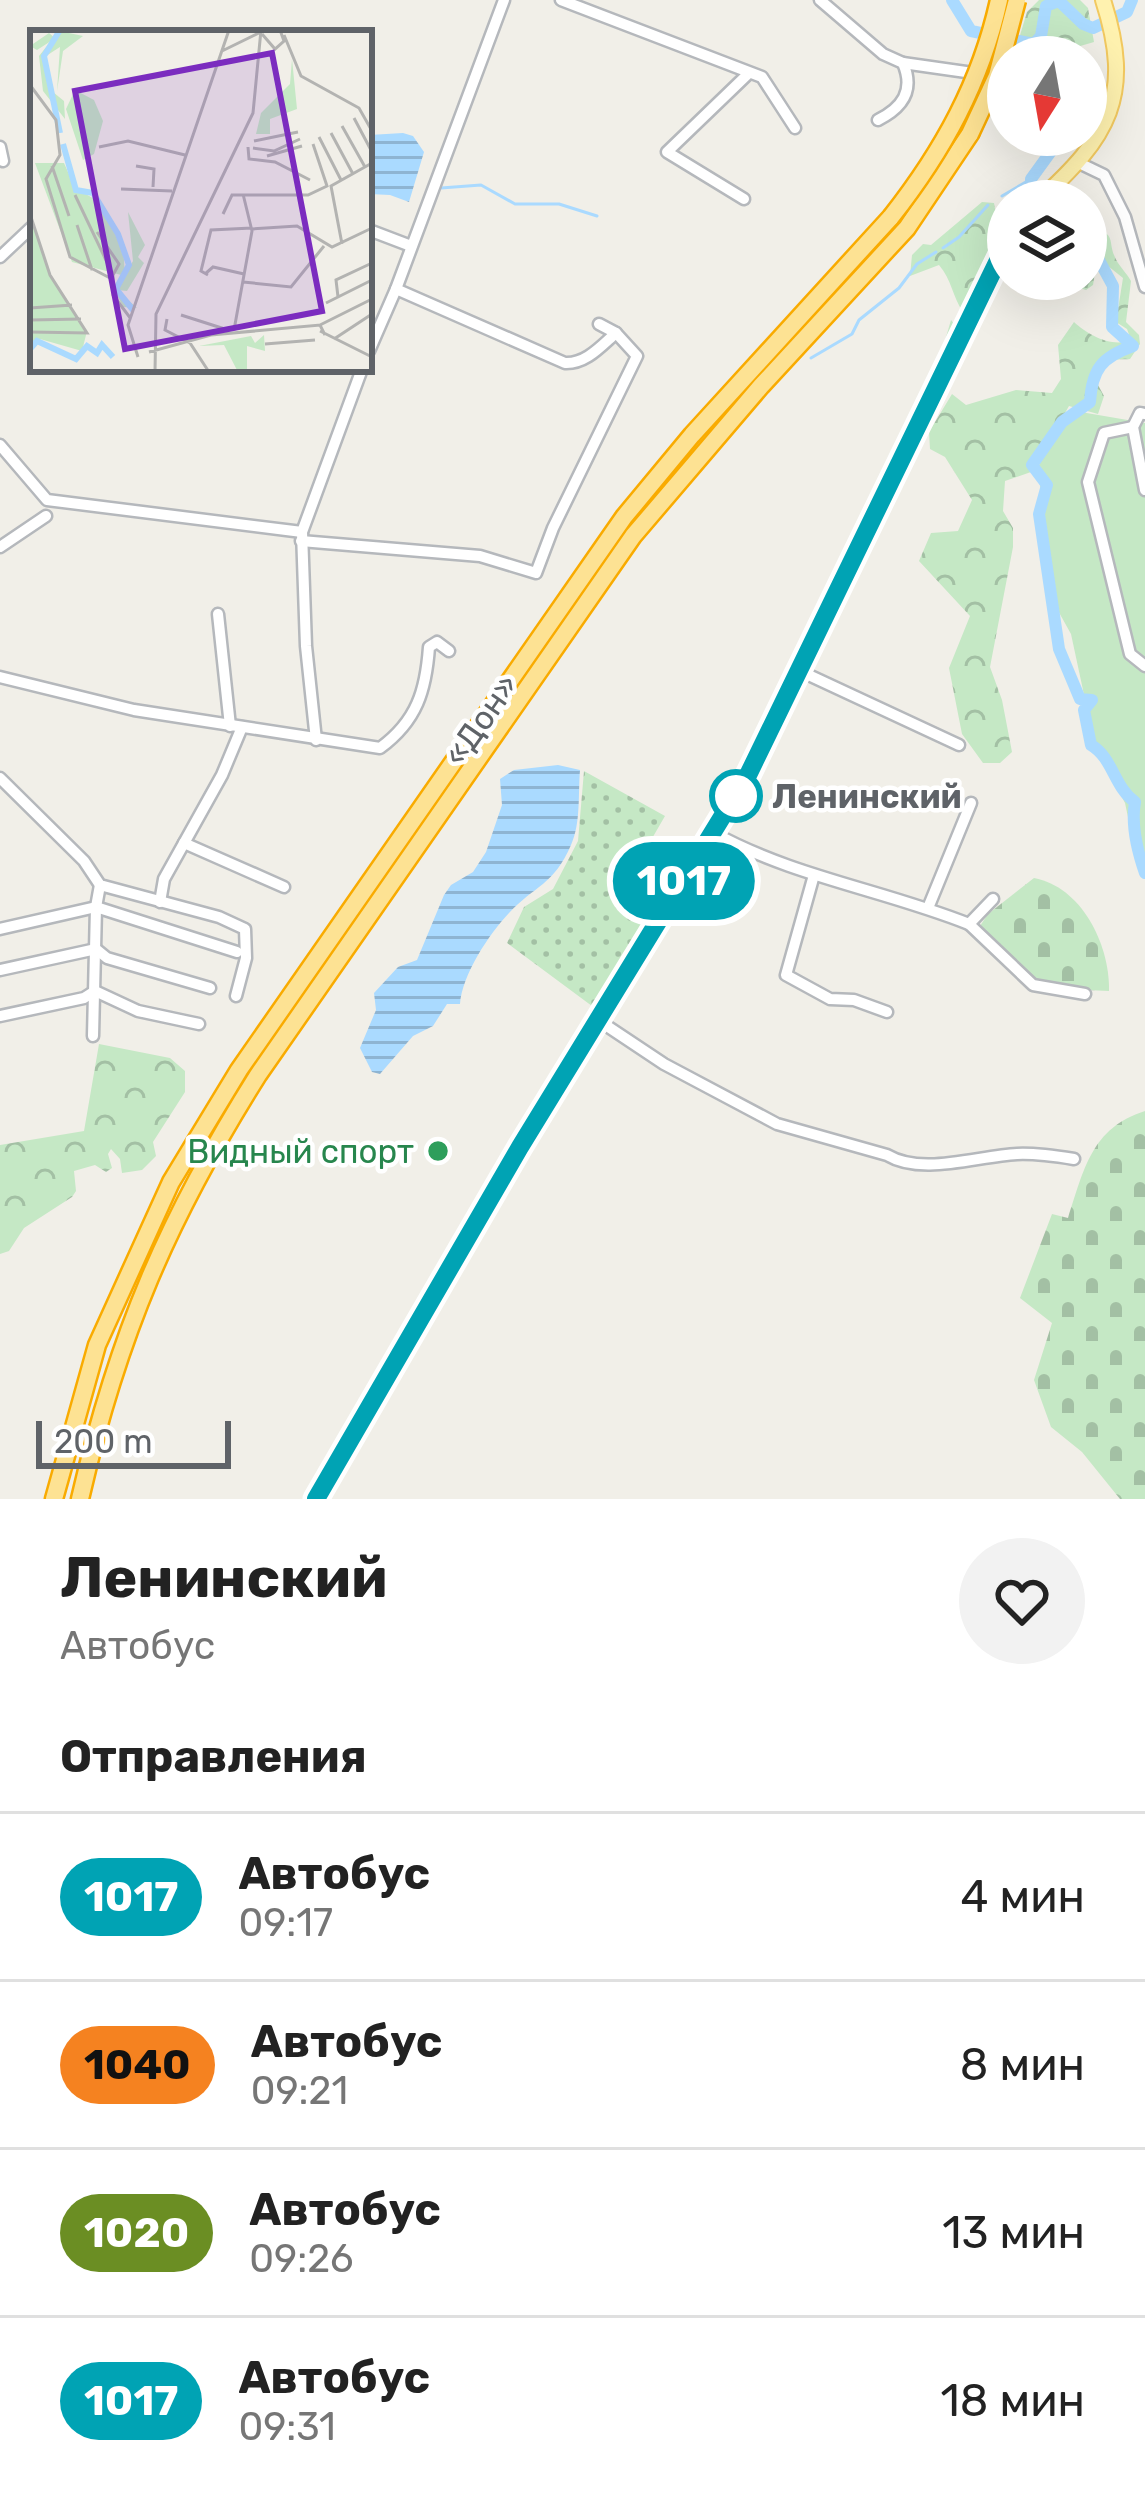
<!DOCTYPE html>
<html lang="ru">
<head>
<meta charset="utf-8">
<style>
	:root { --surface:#fff; --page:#f2f2f2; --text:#222; --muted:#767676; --line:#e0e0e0 }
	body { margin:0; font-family:Rubik,sans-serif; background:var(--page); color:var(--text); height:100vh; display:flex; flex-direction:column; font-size:45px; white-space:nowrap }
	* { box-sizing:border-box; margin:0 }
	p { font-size:39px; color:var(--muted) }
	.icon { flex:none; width:66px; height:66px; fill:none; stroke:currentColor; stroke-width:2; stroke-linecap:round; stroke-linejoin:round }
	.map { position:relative; height:1499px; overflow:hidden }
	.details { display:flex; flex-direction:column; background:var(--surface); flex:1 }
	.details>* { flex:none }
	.badge { padding:0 24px; border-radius:39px; font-size:42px; line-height:78px }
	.needle { width:78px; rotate:191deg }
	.tools { position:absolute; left:987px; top:36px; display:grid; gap:24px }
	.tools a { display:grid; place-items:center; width:120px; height:120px; border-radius:50%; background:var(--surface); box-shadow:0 12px 48px #0002; font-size:60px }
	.scale { position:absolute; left:36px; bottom:30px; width:195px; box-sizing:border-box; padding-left:12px; border:6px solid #5f6368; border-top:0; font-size:33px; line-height:42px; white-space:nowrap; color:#5f6368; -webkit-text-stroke:9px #fff; paint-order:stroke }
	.map>.badge { position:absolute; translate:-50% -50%; box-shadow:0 0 0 6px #fff }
	h2 { padding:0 60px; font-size:45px; line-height:108px }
	.round { display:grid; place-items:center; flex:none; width:126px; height:126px; border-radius:63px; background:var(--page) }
	.headline { display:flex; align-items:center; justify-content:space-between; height:204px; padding:0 60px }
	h1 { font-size:57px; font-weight:700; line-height:90px }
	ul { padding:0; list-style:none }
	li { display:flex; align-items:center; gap:36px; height:168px; padding:0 60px; border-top:3px solid var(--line) }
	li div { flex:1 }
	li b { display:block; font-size:45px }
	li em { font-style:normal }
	li .badge { min-width:132px; font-weight:700; text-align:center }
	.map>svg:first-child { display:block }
	.green { fill:#c5e8c5 }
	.forest { fill:url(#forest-crowns) }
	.cemetery { fill:url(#cemetery-stones) }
	.park { fill:url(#park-dots) }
	.water { fill:url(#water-rules) }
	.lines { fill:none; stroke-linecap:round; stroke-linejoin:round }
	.stream { stroke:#aadaff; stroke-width:3 }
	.river { stroke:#aadaff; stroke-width:12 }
	.minor-casing { stroke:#b5b8bc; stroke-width:15 }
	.major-casing { stroke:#f2c960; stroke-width:18 }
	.highway-casing { stroke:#f9ab00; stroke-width:21 }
	.minor { stroke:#fff; stroke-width:10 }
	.major { stroke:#fff2af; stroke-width:14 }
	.highway { stroke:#fde293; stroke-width:16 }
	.highway-bridge-casing { stroke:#f9ab00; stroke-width:21; stroke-linecap:butt }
	.highway-bridge { stroke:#fde293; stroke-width:16 }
	.line-casing { stroke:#fff; stroke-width:27 }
	.line { stroke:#00a3b4; stroke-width:18 }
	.stop-dot { fill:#fff; stroke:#00a3b4; stroke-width:6 }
	.leisure-dot { fill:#2e9e5b; stroke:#fff; stroke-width:4.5 }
	.labels { text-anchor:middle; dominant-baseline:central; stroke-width:9; stroke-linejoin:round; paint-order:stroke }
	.street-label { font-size:33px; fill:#5f6368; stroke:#fff }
	.stop-label { font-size:33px; font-weight:bold; fill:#5f6368; stroke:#fff; text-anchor:start }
	.leisure-label { font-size:33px; fill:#27864d; stroke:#fff; text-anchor:end }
	.inset-river { fill:none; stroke:#aadaff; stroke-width:6 }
	.inset-road { fill:none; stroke:#b3b3b1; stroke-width:3 }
	.view { fill:#7b2cbf; fill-opacity:0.15; stroke:#7b2cbf; stroke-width:6 }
	.inset-edge { fill:none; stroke:#5f6368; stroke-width:6 }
</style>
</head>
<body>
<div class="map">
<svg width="1145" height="1499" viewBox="0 0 1145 1499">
	<defs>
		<pattern id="forest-crowns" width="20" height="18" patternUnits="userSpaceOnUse" patternTransform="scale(3)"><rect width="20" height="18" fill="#c5e8c5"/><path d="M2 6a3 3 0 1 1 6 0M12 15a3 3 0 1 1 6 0" fill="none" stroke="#a3c0a4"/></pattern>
		<pattern id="cemetery-stones" width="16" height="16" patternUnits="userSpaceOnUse" patternTransform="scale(3)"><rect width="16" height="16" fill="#c5e8c5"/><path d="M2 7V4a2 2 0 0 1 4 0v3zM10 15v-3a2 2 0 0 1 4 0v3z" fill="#a3c0a4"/></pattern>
		<pattern id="park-dots" width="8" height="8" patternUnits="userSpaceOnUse" patternTransform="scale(3)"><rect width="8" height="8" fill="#c5e8c5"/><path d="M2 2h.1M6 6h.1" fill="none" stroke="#a3c0a4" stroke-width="1.8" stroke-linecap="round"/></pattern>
		<pattern id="water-rules" width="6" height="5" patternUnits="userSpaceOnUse" patternTransform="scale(3)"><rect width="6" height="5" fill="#aadaff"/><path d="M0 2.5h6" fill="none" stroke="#8eb4d2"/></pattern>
	</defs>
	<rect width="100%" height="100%" fill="#f1efe8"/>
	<path class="green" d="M1069,410L1145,423V870L1136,855L1125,803L1095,746L1071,634L1046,589L1039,465Z"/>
	<g class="forest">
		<path d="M1039,0H1080L1088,8L1094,42L1070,49L1066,57L1014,55L1027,12Z"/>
		<path d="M982,202L994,203C1002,243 985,272 970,308L963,312C952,296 952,280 939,265L910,276L912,255L923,244L931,245Z"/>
		<path d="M1086,225C1122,235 1104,240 1118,263C1122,269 1127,274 1131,281L1126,322L1139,335L1140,344L1130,359C1114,360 1101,357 1092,374L1104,396L1098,414L1069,406L1031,472L1005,481L1003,511L1013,528V547L990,667L1002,700L1012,752L1000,763H983L962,734L949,668L970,616L919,561L931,533L958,531L972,500L945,457L930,449L929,432L952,394L966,405L1016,390L1052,393L1061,379L1058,345L1074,322C1088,335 1112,348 1131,340L1127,329L1116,322L1123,278L1103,262L1096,267L1093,285L1086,290L1077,287L1073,279H1086Z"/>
		<path d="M951,320L955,325L949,349L796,662L791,658L944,344Z"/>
		<path d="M99,1044L170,1058L185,1071V1092L153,1142L156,1156L142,1170L122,1173L120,1159L111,1149L108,1154L112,1168L106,1172L95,1165L74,1171L76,1191L72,1197L24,1228L9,1251L0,1254V1145L84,1131Z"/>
	</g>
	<g class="cemetery">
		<path d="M1034,878C1082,887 1110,945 1109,991L1063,989L1033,981L980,926L988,914Z"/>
		<path d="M1145,1111V1499H1120L1082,1452L1051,1427L1034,1380L1052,1323L1020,1298L1052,1214L1068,1218C1084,1170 1091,1128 1145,1111Z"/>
	</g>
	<path class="park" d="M584,771L665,816L632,873L669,896L596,1009L507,943L524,907L553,889L578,841Z"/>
	<g class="water">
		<path d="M403,133L413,136L424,152L409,202L390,195L369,194V135Z"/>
		<path d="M558,765L580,770C578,794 581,823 571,845C554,885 534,886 509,913C489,934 462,975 460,1004H447L433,1026L413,1036L380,1074L372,1072L360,1048L376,1010L374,993L398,967L417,960L444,895L451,885L473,872L486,852L502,805L500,779L514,770Z"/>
	</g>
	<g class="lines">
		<g class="stream">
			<path d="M441,188L481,185L515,204H559L597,216"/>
			<path d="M1002,196L1031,179"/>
			<path d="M943,248L959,237L988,205"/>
			<path d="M811,358L852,334L859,320L899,288L917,264L936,252"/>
		</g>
		<g class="river">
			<path d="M952,0L971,31L1034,44L1041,36L1046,6L1059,1L1083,24L1093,28L1127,12L1132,0"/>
			<path d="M1038,40L1049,57"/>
			<path d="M1031,184V179L1052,150L1046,135"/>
			<path d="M1086,236L1113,286L1112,327L1133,346C1102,357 1092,369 1090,402L1062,422L1032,465L1047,485L1039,514L1059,649L1080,699L1092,700L1084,710L1091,745C1113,758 1114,787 1135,802C1131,824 1138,853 1145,873"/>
		</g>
		<g class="minor-casing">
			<g id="minor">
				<path d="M561,0L762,77L795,128"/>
				<path d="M820,0L883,54L903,63C915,91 902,108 878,120"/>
				<path d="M903,63L1008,78"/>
				<path d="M0,147L3,161"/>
				<path d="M1079,163L1104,175L1125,217L1145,287"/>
				<path d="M744,199L667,152L748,74"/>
				<path d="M369,230L411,246"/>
				<path d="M0,257L33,226"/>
				<path d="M396,289L565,363C586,364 601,346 616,333"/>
				<path d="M369,351L396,289L504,0"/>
				<path d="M1145,414L1140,413L1133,427L1145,490"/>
				<path d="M1133,427L1104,433L1088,482L1130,654L1145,666"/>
				<path d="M0,445L47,500L302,532"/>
				<path d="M301,541L480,556L536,573L553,528L637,356L616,333L599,324"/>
				<path d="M0,547L46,516"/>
				<path d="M218,614L230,726"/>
				<path d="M800,671L959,745"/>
				<path d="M0,677L134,710L380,748C417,721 426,690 429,647L437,642L449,651"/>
				<path d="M316,740L306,646L302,532L362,369"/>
				<path d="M0,778L84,861L100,885L219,917L245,929L246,958L236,996"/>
				<path d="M714,833C794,877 884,890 969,924L993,899"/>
				<path d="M184,843L284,887"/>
				<path d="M814,875L786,975L830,999L854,1000L887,1012"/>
				<path d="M160,902L164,879L222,775L242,727"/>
				<path d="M928,908L971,803"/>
				<path d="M969,924L1033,985L1085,994"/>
				<path d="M0,929L96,907L237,952"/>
				<path d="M0,970L96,949L107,958L210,988"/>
				<path d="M0,1016L84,998L95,991L138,1011L199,1024"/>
				<path d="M598,1020L664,1064L777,1124L887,1155C922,1176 977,1156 1017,1154C1036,1153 1055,1156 1074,1159"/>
				<path d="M93,1036L96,907L100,885"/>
			</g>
		</g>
		<g class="major-casing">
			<g id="major">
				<path d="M1038,201C1109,137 1134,96 1103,0"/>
				<path d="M316,1499L520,1147L749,773L1008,240"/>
			</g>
		</g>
		<g class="highway-casing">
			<g id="highway">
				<path d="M54,1499L97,1345L171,1182L239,1070L624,517L692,435L891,217"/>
				<path d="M80,1499C118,1334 168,1218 258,1075L633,536L761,386L907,228L970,134"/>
			</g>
		</g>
		<use href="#minor" class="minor"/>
		<use href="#major" class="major"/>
		<use href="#highway" class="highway"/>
		<g class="highway-bridge-casing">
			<g id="highway-bridge">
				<path d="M970,134L997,76L1017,0"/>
				<path d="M891,217C943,151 981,82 999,0"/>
			</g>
		</g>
		<use href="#highway-bridge" class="highway-bridge"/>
	</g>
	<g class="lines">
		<g class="line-casing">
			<path id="line" d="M316,1499L520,1147L749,773L1008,240"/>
		</g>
		<use href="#line" class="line"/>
	</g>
	<circle class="stop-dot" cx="736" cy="796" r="24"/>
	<circle class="leisure-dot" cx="438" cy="1151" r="12"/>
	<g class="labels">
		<g class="street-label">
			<text transform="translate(481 720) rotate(-55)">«Дон»</text>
		</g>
		<g class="stop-label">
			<text x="772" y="796">Ленинский</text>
		</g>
		<g class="leisure-label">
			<text x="414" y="1151">Видный спорт</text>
		</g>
	</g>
	<g transform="translate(30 30)">
		<rect width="342" height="342" fill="#f1efe8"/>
		<path d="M5,133H34L45,158L68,171L93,214L95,246L42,232ZM0,184L21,245L57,301L52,321L10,309L0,315Z" fill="#c5e8c5"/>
		<path d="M25,0L53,6L33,21L27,61L30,17L16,26L18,58L34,71L35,89L13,61L9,26L21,11L7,20L0,16L19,3L26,9ZM262,29L267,79L240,89V104H226L231,83L260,54ZM98,182L115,215L108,227L114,233L97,261L87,260L107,278L93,277L85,261L103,231ZM234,305L235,321L217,316V342H208L194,315L169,316L221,306L225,313Z" fill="#c5e8c5"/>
		<path d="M45,60L64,70L73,91L64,124L53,130L36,79Z" fill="#c5e8c5"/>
		<path class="inset-river" d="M30,103L14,26L30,0M33,114L46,160L63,163L88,204L99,235L86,259L103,280M0,319L7,311L46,329L57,316L67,323L72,315L83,327"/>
		<path class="inset-road" d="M232,4L245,19L254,11L250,0M254,5L271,46L329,78L342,101M192,21L235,0M0,55L26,90L30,125L16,149L40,227L80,248M324,88L342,122M312,96L335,137M301,103L323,144M289,107L311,150M224,111L268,102M69,117L98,111L155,125M218,117L219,129L245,132L280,150M223,118L244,121L270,109M237,126L272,116M22,136L39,186M106,136L124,139L123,157M91,159L142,161M45,165L83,245V265L101,289M0,184L20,245L57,303L0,302M193,184L202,165H278L297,156L283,114M47,195L62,240M222,199L267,196L302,217L342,198M67,202L89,234L83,245M312,214L301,156L342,133M175,244L183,237L214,244M178,245L171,241L181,200L222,198M213,252L261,257L294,216M308,267L306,250L342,233M296,273L342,250M0,278L42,275M151,285L198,300M137,289L135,300L160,313L179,342M0,290L51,289M290,295L342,269M204,300L222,201L213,164M290,301L342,327M304,309L342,284M235,314L285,310M119,322L181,305L290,295L295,305M108,327L98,295L199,0M125,342L126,284L223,83L231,0"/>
		<path class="view" d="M242,23L292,281L95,319L45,61Z"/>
		<rect width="342" height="342" class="inset-edge"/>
	</g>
</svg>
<div class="tools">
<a><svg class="needle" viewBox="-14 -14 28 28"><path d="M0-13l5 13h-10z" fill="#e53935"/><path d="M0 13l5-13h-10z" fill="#767676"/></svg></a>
<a><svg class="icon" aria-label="layers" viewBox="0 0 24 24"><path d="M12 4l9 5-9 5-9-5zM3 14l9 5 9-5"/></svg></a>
</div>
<div class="scale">200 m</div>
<b class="badge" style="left:684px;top:881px;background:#00a3b4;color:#fff">1017</b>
</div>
<section class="details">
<div class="headline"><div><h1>Ленинский</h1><p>Автобус</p></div><a class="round"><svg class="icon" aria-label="heart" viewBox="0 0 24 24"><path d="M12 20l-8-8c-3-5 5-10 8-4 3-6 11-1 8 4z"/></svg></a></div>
<h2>Отправления</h2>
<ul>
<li><span class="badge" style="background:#00a3b4;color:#fff">1017</span><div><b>Автобус</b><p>09:17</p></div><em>4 мин</em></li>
<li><span class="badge" style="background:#f58220;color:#111">1040</span><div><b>Автобус</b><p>09:21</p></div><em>8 мин</em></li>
<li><span class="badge" style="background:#6b8e23;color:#fff">1020</span><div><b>Автобус</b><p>09:26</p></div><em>13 мин</em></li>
<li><span class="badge" style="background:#00a3b4;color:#fff">1017</span><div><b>Автобус</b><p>09:31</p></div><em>18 мин</em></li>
</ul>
</section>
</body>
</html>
